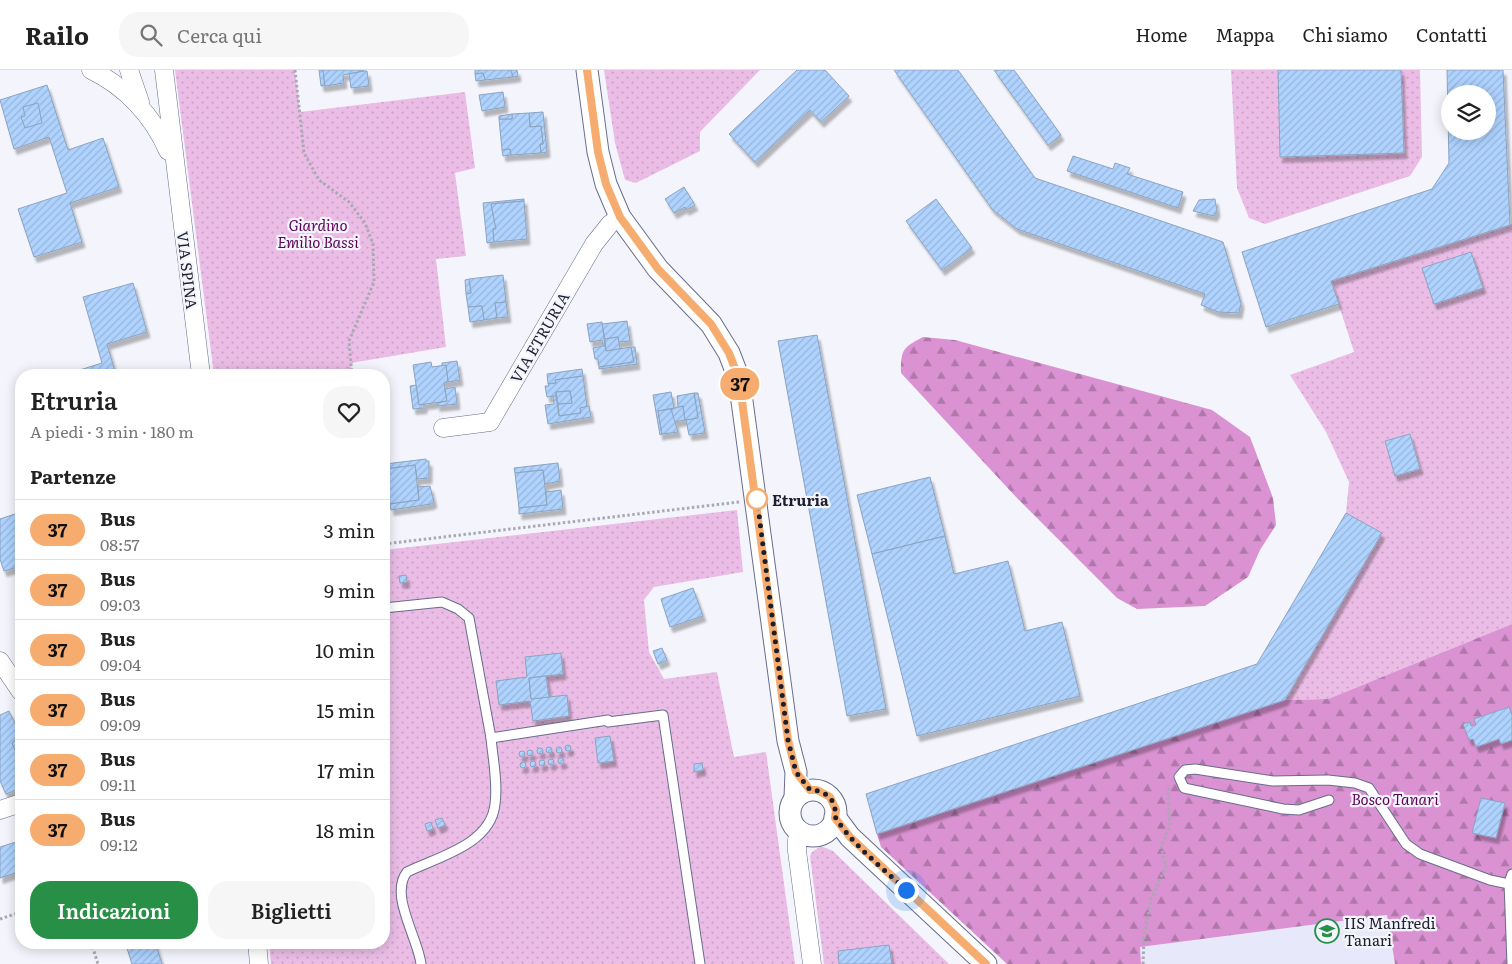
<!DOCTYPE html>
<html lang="it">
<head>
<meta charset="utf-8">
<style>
	:root { --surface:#fff; --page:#f6f6f6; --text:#222; --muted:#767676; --line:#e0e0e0; --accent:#279046 }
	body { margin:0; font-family:Literata,serif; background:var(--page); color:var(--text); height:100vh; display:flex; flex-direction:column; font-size:19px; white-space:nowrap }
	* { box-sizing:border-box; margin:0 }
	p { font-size:16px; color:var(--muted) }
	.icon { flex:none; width:28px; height:28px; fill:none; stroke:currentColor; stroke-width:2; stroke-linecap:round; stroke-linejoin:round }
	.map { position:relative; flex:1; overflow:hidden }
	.side { position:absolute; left:15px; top:299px; width:375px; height:580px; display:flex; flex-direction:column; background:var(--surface); border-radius:20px; box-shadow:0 2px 12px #0003 }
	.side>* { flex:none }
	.badge { padding:0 10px; border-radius:16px; font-size:18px; line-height:32px }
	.controls { position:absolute; left:1441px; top:15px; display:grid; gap:10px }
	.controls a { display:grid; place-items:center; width:55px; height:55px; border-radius:50%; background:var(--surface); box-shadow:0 2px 12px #0003; font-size:25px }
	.you { position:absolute; width:25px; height:25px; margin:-12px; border:4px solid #fff; border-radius:50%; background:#1a73e8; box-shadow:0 0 0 8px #1a73e833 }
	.map>.badge { position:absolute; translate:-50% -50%; box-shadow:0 0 0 2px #fff }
	h2 { padding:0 15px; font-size:19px; line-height:45px }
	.round { display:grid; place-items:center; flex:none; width:52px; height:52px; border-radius:20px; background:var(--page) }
	.summary { display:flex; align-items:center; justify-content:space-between; height:85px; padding:0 15px }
	h1 { font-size:24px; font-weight:600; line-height:38px }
	.cta { display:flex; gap:10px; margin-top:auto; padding:10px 15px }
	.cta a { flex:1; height:58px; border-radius:20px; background:var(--accent); color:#fff; font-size:20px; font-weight:600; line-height:58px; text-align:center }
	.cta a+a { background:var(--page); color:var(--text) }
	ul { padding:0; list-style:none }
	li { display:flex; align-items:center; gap:15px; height:60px; padding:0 15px; border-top:1px solid var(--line) }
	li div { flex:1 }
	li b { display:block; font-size:19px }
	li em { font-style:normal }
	li .badge { min-width:55px; font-weight:700; text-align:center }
	header { display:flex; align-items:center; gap:30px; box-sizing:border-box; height:70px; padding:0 25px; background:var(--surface); border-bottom:1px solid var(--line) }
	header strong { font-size:24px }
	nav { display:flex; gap:28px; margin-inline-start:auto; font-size:18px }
	.search { width:350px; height:45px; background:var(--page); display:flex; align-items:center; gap:12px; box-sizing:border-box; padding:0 18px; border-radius:20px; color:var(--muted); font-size:19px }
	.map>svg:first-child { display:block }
	.built { fill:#e7e9fb }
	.grass { fill:url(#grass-dots); fill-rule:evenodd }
	.forest { fill:url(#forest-firs) }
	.building { fill:url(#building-hatch); stroke:#8ba3bf; fill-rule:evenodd; filter:url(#shadow) }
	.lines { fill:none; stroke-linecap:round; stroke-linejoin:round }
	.service-casing { stroke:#676c8b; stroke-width:11 }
	.minor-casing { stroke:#676c8b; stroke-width:19 }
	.tertiary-casing { stroke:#676c8b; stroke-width:23 }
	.path { stroke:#a8a9b2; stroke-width:3; stroke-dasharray:2.5 2.5; stroke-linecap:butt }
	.service { stroke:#fff; stroke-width:9 }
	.minor { stroke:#fff; stroke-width:18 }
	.tertiary { stroke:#fff; stroke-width:21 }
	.line-casing { stroke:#fff; stroke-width:11 }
	.line { stroke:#f7ac6f; stroke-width:8 }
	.walk { stroke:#1d1f2c; stroke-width:5; stroke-dasharray:0 9 }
	.stop-dot { fill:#fff; stroke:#f7ac6f; stroke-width:2.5 }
	.labels { text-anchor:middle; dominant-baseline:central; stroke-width:4.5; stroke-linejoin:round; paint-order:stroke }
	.park-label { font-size:15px; font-style:italic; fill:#5d0359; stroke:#f4f5fc }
	.street-label { font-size:15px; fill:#1d1f2c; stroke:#f4f5fc }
	.stop-label { font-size:15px; font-weight:bold; fill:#1d1f2c; stroke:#f4f5fc; text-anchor:start }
	.poi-label { font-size:15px; fill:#1d1f2c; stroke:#f4f5fc; text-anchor:start }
</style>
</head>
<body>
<header>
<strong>Railo</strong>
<div class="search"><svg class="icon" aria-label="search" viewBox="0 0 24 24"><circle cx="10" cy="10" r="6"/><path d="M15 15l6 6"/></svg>Cerca qui</div>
<nav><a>Home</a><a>Mappa</a><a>Chi siamo</a><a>Contatti</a></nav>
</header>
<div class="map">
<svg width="1512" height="894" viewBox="0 0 1512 894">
	<defs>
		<pattern id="grass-dots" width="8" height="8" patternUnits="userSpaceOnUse" patternTransform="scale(1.25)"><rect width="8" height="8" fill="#ebbde6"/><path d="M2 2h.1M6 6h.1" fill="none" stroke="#c9a2c5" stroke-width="1.8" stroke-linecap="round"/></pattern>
		<pattern id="forest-firs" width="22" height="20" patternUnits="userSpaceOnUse" patternTransform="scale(1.25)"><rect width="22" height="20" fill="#da92d2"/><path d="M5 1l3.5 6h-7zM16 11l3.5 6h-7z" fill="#b077ab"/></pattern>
		<pattern id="building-hatch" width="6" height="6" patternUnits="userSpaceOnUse" patternTransform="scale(1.25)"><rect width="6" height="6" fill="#afd3fe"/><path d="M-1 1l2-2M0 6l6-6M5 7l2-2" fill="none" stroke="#96b5da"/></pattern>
		<filter id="shadow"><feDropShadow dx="3" dy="5.5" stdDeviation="1" flood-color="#0004"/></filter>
	</defs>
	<rect width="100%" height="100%" fill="#f4f5fc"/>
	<path class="built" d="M1388,845L1395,894H1141L1140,877Z"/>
	<g class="grass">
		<path d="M175,0H295L300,42L465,22L475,98L455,103L466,186L436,189L446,277L351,293L352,305H214Z"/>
		<path d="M604,0H760L700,62V81L636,113L625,110L615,73Z"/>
		<path d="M1231,0H1278L1281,87L1404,83L1401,0H1420L1422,87L1410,106L1265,154L1249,148L1237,118Z"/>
		<path d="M1512,154V554L1328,629L1285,630L1382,463L1346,443L1349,412L1326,362L1290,305L1354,282L1331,211ZM1471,182L1483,218L1434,234L1422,198ZM1410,364L1420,399L1395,406L1385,371Z"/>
		<path d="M737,440L743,502L654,517L644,530L649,582L664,609L717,602L734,687L766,682L795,894H271L269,873L384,872V480Z"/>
		<path d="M821,776L833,781L949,894H824L810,786L812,782Z"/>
	</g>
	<g class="forest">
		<path d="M923,267L955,270L1212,340L1250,367L1273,428L1276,455L1260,480L1248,507L1205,536L1137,539L1117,528L1016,427L901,303C901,280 902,278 923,267Z"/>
		<path d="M1512,554V894H1395L1387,845L1140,877L1141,894H1007L881,777L877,764L1285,630L1328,629Z"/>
	</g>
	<g class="building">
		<path d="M319,0H323L325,16H321Z"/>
		<path d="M323,0H363L364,1L343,5L344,13L325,16Z"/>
		<path d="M475,0H511L513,7L485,10L483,3L475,4Z"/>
		<path d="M511,0H517L518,6L513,7Z"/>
		<path d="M797,0H825L849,26L821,52L810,40L755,92L729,64Z"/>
		<path d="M894,0H958L1035,108L1223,172L1241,233L1239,243L1218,242L1201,235L1205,224L1017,159L992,139Z"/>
		<path d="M994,0H1014L1061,65L1048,75Z"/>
		<path d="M1278,0H1401L1404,83L1280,87Z"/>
		<path d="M1447,0H1503L1510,155L1331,211L1339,234L1266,257L1242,182L1432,119L1449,93ZM1450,24H1488V61H1450Z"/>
		<path d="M364,1H367L369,16L351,18L349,4Z"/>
		<path d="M483,3L485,10L476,11L475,4Z"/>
		<path d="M47,15L68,80L103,68L119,117L70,133L82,172L34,187L18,139L67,123L49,67L14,79L0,30Z"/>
		<path d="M503,22L505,37L482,41L479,25Z"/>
		<path d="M38,33L42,53L25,58L21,47L25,46L23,37Z"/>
		<path d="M543,42L547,82L541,83L540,74H543L541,56L530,57L529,43Z"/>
		<path d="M529,43L530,57L541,56L543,74H540L541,83L511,85L510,79L502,80L499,49H512V44Z"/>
		<path d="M512,44V49H499V46Z"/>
		<path d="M510,79L511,85L503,86L502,80Z"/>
		<path d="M1073,86L1113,99L1115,93L1130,98L1127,104L1183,122L1178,138L1067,101Z"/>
		<path d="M684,117L695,135L686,140L685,137L674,143L665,129Z"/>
		<path d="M524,129V131L491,134L496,159H493L494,172L487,173L483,133Z"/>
		<path d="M936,129L972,178L942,200L906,151Z"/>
		<path d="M1215,129L1217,141L1214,146L1193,141L1199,130Z"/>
		<path d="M524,131L527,169L494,172L493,159H496L491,134Z"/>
		<path d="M1471,182L1483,218L1434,234L1422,198Z"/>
		<path d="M503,205L506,232L495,233L497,248L484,250L482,236L468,237L466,224L471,223L469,209Z"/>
		<path d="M469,209L471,223L466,224L465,210Z"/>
		<path d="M133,213L147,262L107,274L116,305H64L102,293L83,227Z"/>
		<path d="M506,232L508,247L497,248L495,233Z"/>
		<path d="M482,236L484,250L470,252L468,237Z"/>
		<path d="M627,251L630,271L619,272L618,267L605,269L602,254Z"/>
		<path d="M602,252L605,276H603L602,270L590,272L587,254Z"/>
		<path d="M817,265L886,639L847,646L778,271Z"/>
		<path d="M618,267L620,279L606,281L605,269Z"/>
		<path d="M603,276H605L606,281L631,277L634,292L599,297L598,289H595L593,278Z"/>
		<path d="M631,277H635L637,294L599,299V297L634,292Z"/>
		<path d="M457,291L460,310L448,312L446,295L442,296V293Z"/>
		<path d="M431,292L432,297L446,295L448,312L444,313L447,331L419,335L413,295Z"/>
		<path d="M582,299L583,306L555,310L556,313L548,314L547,304Z"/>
		<path d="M583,306L587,337L580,338L581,343L559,346L558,334L572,333L570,321L556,322V326L547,327L545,316H549L548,314L556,313L555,310Z"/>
		<path d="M416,315L419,335L424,334V338L413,339L410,316Z"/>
		<path d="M455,317L457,334L437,336V333L447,331L445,319Z"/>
		<path d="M570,321L572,333L558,334L556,322Z"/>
		<path d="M671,322L674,338L658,341L662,364L660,365L653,325Z"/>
		<path d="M694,323H698L705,363L689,365L686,350L698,348Z"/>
		<path d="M694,323L698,348L685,350L683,336L678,337L677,326Z"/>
		<path d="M553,326H556L559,346L581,343L580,338L589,336L591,347L548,354L545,335L554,334Z"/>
		<path d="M683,336L685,350L673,352L671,339Z"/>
		<path d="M671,339L678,362L662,364L658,341Z"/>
		<path d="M1410,364L1420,399L1395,406L1385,371Z"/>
		<path d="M426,389V391H429V408L417,409L415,395L386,399L385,394Z"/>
		<path d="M558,393L560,411L545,414L543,400L515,403L514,398Z"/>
		<path d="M415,395L419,430L390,434L386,399Z"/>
		<path d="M543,400L547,435L519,438L515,403Z"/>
		<path d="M930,407L945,466L872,484L857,425Z"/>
		<path d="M430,416L434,432L431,434L391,440L390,434L419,430L418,417Z"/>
		<path d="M561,420L563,439L519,444V438L547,435L546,422Z"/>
		<path d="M21,442V496L4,501L0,489V449Z"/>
		<path d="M1346,443L1382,463L1285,630L877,764L866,724L1257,594Z"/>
		<path d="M945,466L954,504L1008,491L1025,561L1062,552L1080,626L917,666L872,484Z"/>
		<path d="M406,505L407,512L400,513L399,506Z"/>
		<path d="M693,518L703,546L670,557L661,529Z"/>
		<path d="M662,578L667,590L658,594L653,581Z"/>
		<path d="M561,583L563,604L529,608L531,629L567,625L569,646L533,651L530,631L499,635L496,611L527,607L525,587Z"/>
		<path d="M546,606L549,627L531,629L529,608Z"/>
		<path d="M1509,637L1512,645V670L1501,674L1499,669L1476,677L1473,669L1469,670L1463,654L1470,652L1471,656L1476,655L1474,649Z"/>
		<path d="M9,641L21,665L12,673L21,694V718L6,724L0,711V645Z"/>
		<path d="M610,666L614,691L598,693L595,668Z"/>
		<path d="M21,667V694L12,673Z"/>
		<circle cx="568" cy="678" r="3"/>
		<circle cx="549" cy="680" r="3"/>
		<circle cx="559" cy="680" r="3"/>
		<circle cx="540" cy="681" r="3"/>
		<circle cx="530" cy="683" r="3"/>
		<circle cx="522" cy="684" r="3"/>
		<circle cx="561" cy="691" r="3"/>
		<circle cx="551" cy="692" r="3"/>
		<circle cx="542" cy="693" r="3"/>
		<circle cx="533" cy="694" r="3"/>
		<circle cx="523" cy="695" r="3"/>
		<path d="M702,693L703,700L694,702V694Z"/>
		<path d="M1481,728L1505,733L1496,768L1472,763Z"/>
		<path d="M442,748L445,755L438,758L435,750Z"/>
		<path d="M431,752L433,759L427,761L425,754Z"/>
		<path d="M19,771L21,777V801L0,808V777Z"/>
		<path d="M125,872H155L162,894H132Z"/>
		<path d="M889,875L892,894H839L838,881Z"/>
	</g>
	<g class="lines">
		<g class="service-casing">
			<g id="service">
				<path d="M384,538L442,532L458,539L469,548L491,668"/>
				<path d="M608,652L663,645L700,894"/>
				<path d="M1329,730L1299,740L1283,739L1184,718L1179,707L1185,700L1195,699L1273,711L1328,710L1355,713L1369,718L1406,774L1420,784L1490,810L1509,814"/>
				<path d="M421,894C418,868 389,825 407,802C437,787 491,775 495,734C498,713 493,690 491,668L608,650"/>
				<path d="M1512,894L1509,812L1512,804"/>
			</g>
		</g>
		<g class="minor-casing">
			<g id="minor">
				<path d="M91,0C126,17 153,46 168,81"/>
				<path d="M129,0L140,32"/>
				<path d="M164,0L201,305"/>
				<path d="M443,358L490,352L594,174L610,154L620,147"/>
				<path d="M0,591L21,622"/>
				<path d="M0,740L21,733"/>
				<path d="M800,762L797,770V781L812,894"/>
				<path d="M257,872L259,894"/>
			</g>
		</g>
		<g class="tertiary-casing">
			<g id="tertiary">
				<path d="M587,0L598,82L606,114L620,147L658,199L711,254L729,283L739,309L788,671L796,702L795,728"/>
				<circle cx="813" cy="743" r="23"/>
				<path d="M835,747L850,767L986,894"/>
			</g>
		</g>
		<g class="path">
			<path d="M295,0L304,83L319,110L349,132L365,153L373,174L374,212L349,271L352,305"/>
			<path d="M384,474L739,432"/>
			<path d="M0,849L21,842"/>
			<path d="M91,872L98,894"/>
			<path d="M1143,894L1144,867L1151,829L1166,796L1161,777L1170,755L1168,725L1169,715"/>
		</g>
		<use href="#service" class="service"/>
		<use href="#minor" class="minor"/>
		<use href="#tertiary" class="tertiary"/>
	</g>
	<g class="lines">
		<g class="line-casing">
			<path id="line" d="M587,0L598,82L606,114L620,147L658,199L711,254L729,283L739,309L788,670L796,702L810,720H817L830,727L836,740L835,748L850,767L986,894"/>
		</g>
		<use href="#line" class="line"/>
		<path class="walk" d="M757,429L788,670L796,702L810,720C822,720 833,726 835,739C836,744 834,746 837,750C855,777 883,798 906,820"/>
	</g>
	<defs>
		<g id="school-ring" transform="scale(1.25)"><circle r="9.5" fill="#f4f5fc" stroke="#279046" stroke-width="1.5"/><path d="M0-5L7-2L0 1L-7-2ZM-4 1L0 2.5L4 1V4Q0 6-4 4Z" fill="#279046"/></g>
	</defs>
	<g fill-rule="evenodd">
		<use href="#school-ring" x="1327" y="861"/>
	</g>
	<circle class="stop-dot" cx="757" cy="429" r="10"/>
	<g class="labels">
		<g class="park-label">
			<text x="318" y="154">Giardino<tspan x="318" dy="17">Emilio Bassi</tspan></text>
			<text x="1395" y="728">Bosco Tanari</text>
		</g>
		<g class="street-label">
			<text transform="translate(188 200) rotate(83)">VIA SPINA</text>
			<text transform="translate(539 267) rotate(-60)">VIA ETRURIA</text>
		</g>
		<g class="stop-label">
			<text x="772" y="429">Etruria</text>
		</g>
		<g class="poi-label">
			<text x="1344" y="852">IIS Manfredi<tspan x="1344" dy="17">Tanari</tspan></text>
		</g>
	</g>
</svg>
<div class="controls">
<a><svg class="icon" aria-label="layers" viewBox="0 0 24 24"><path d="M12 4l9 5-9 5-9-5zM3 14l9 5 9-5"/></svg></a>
</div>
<div class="you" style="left:906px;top:820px"></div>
<b class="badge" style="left:740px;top:314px;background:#f7ac6f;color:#111">37</b>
<section class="side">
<div class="summary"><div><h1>Etruria</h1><p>A piedi · 3 min · 180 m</p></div><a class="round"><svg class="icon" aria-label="heart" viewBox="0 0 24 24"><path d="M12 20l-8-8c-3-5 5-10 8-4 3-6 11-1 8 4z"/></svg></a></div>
<h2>Partenze</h2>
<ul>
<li><span class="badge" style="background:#f7ac6f;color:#111">37</span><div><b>Bus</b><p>08:57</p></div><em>3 min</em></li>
<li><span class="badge" style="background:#f7ac6f;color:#111">37</span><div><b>Bus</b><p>09:03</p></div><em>9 min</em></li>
<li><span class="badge" style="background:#f7ac6f;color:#111">37</span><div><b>Bus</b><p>09:04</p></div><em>10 min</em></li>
<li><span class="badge" style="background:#f7ac6f;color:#111">37</span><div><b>Bus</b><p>09:09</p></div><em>15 min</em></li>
<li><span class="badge" style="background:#f7ac6f;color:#111">37</span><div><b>Bus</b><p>09:11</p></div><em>17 min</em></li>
<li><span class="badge" style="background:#f7ac6f;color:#111">37</span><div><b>Bus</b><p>09:12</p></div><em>18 min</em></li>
</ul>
<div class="cta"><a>Indicazioni</a><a>Biglietti</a></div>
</section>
</div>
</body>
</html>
